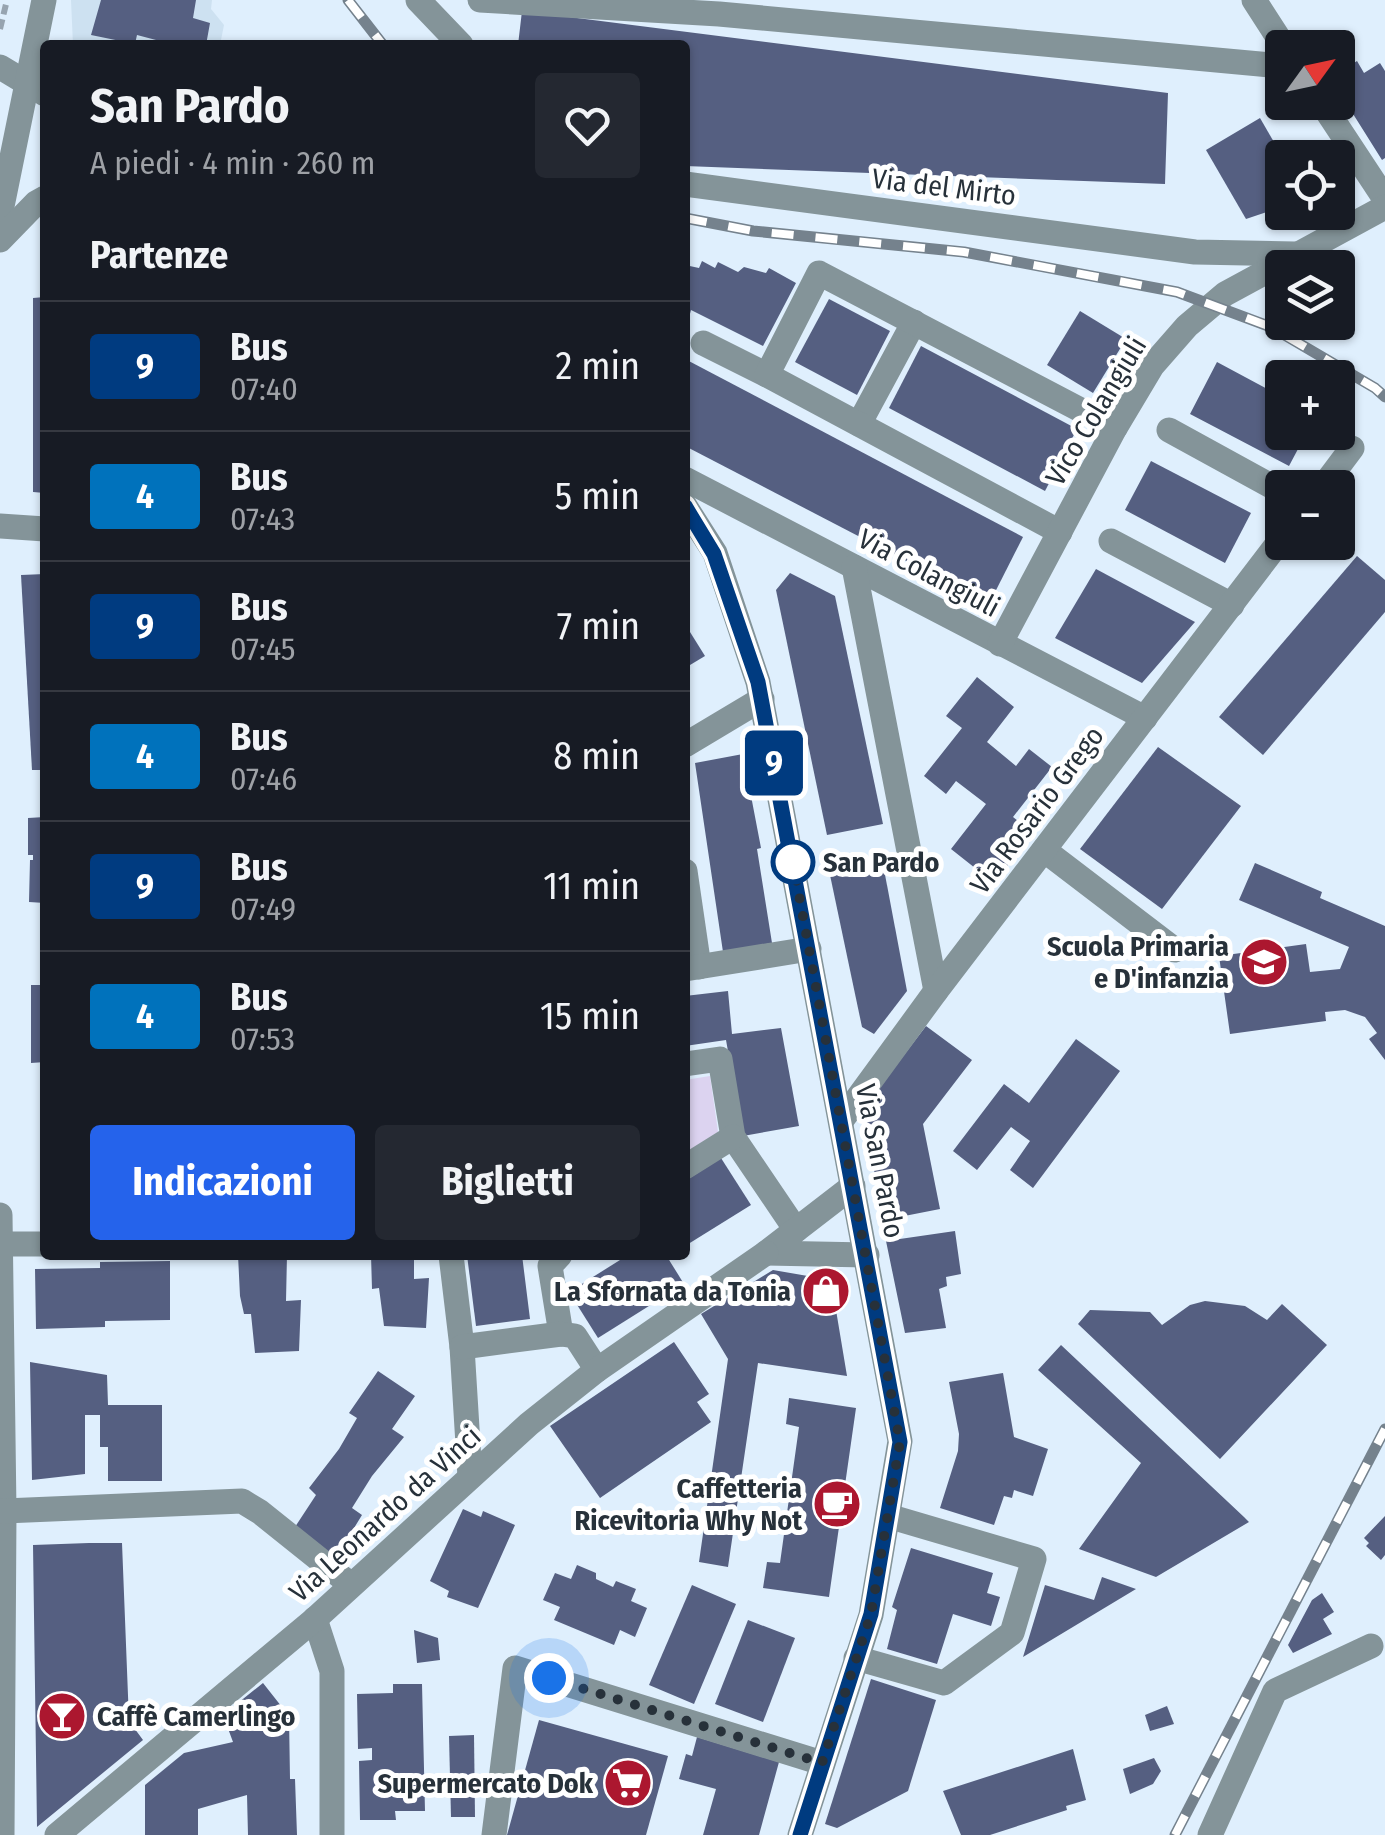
<!DOCTYPE html>
<html lang="it">
<head>
<meta charset="utf-8">
<style>
	:root { --surface:#171b24; --page:#242831; --text:#f1f3f6; --muted:#9ea1a6; --line:#363941; --accent:#2563eb }
	body { margin:0; font-family:"Fira Sans Condensed",sans-serif; background:var(--page); color:var(--text); height:100vh; display:flex; flex-direction:column; font-size:38px; white-space:nowrap }
	* { box-sizing:border-box; margin:0 }
	p { font-size:32px; color:var(--muted) }
	.icon { flex:none; width:55px; height:55px; fill:none; stroke:currentColor; stroke-width:2; stroke-linecap:round; stroke-linejoin:round }
	.map { position:relative; flex:1; overflow:hidden }
	.details { position:absolute; left:40px; top:40px; width:650px; height:1220px; display:flex; flex-direction:column; background:var(--surface); border-radius:10px; box-shadow:0 2px 8px #0004 }
	.details>* { flex:none }
	.badge { padding:0 20px; border-radius:8px; font-size:35px; line-height:65px }
	.needle { width:65px; rotate:57deg }
	.controls { position:absolute; left:1265px; top:30px; display:grid; gap:20px }
	.controls a { display:grid; place-items:center; width:90px; height:90px; border-radius:10px; background:var(--surface); box-shadow:0 2px 8px #0004; font-size:50px }
	.you { position:absolute; width:50px; height:50px; margin:-25px; border:8px solid #fff; border-radius:50%; background:#1a73e8; box-shadow:0 0 0 15px #1a73e833 }
	.map>.badge { position:absolute; translate:-50% -50%; box-shadow:0 0 0 5px #fff }
	h2 { padding:0 50px; font-size:38px; line-height:90px }
	.round { display:grid; place-items:center; flex:none; width:105px; height:105px; border-radius:10px; background:var(--page) }
	.head { display:flex; align-items:center; justify-content:space-between; height:170px; padding:0 50px }
	h1 { font-size:48px; font-weight:700; line-height:75px }
	.primary-button { display:flex; gap:20px; margin-top:auto; padding:20px 50px }
	.primary-button a { flex:1; height:115px; border-radius:10px; background:var(--accent); color:#fff; font-size:40px; font-weight:700; line-height:115px; text-align:center }
	.primary-button a+a { background:var(--page); color:var(--text) }
	ul { padding:0; list-style:none }
	li { display:flex; align-items:center; gap:30px; height:130px; padding:0 50px; border-top:2px solid var(--line) }
	li div { flex:1 }
	li b { display:block; font-size:38px }
	li em { font-style:normal }
	li .badge { min-width:110px; font-weight:700; text-align:center }
	.map>svg:first-child { display:block }
	.built { fill:#cde1f1 }
	.green { fill:#dcd3f0 }
	.building { fill:#555f81 }
	.lines { fill:none; stroke-linecap:round; stroke-linejoin:round }
	.path { stroke:#97a4b0; stroke-width:6; stroke-dasharray:10 5; stroke-linecap:butt }
	.minor { stroke:#849499; stroke-width:25 }
	.rail-casing { stroke:#75828d; stroke-width:11 }
	.rail { stroke:#fff; stroke-width:8; stroke-dasharray:22; stroke-linecap:butt }
	.line-casing { stroke:#fff; stroke-width:22 }
	.line { stroke:#003b80; stroke-width:15 }
	.walk { stroke:#27313a; stroke-width:10; stroke-dasharray:0 18 }
	.stop-dot { fill:#fff; stroke:#003b80; stroke-width:5 }
	.labels { text-anchor:middle; dominant-baseline:central; stroke-width:10; stroke-linejoin:round; paint-order:stroke }
	.street-label { font-size:28px; fill:#27313a; stroke:#fff }
	.stop-label { font-size:28px; font-weight:bold; fill:#27313a; stroke:#fff; text-anchor:start }
	.poi-label { font-size:28px; font-weight:bold; fill:#27313a; stroke:#fff; text-anchor:end }
</style>
</head>
<body>
<div class="map">
<svg width="1385" height="1835" viewBox="0 0 1385 1835">
	<rect width="100%" height="100%" fill="#dfeffd"/>
	<path class="built" d="M71,0H212L211,9L224,25L220,45H73Z"/>
	<path class="green" d="M710,1076L718,1132L685,1153V1080Z"/>
	<g class="building">
		<path d="M101,0H196L193,18L210,23L206,45H175L137,35L135,44L91,35Z"/>
		<path d="M522,11L1168,93L1165,184L685,166V45H518Z"/>
		<path d="M1357,61L1364,73L1380,63L1385,71V158L1382,160L1338,90V73Z"/>
		<path d="M1260,118L1282,156V207L1246,219L1206,150Z"/>
		<path d="M702,261L715,268L718,262L738,272L744,267L766,273L769,268L796,283L763,346L691,310L685,333V265L699,268Z"/>
		<path d="M45,297V493L33,492V298Z"/>
		<path d="M829,299L890,331L857,395L795,362Z"/>
		<path d="M1080,311L1126,339L1093,393L1047,365Z"/>
		<path d="M921,346L1077,429L1045,491L889,408Z"/>
		<path d="M685,359L1023,537L989,604L685,446Z"/>
		<path d="M1217,362L1282,397V432H1307L1289,466L1190,414Z"/>
		<path d="M1151,461L1251,513L1225,563L1125,510Z"/>
		<path d="M1357,556L1385,580V612L1263,755L1219,717Z"/>
		<path d="M1096,569L1195,622L1142,683L1055,638Z"/>
		<path d="M790,573L835,596L883,824L827,835L776,590Z"/>
		<path d="M45,574V770H32L21,575Z"/>
		<path d="M685,624L705,656L685,668Z"/>
		<path d="M977,677L1014,707L987,742L1016,766L1029,749L1052,767L1013,817L1033,833L994,883L951,849L986,804L956,781L946,794L924,776L962,728L946,716Z"/>
		<path d="M1158,747L1241,806L1162,909L1080,849Z"/>
		<path d="M743,754L761,848L757,849L772,943L723,952L695,763Z"/>
		<path d="M45,817V903L29,902L30,860H33V855H28V818Z"/>
		<path d="M1255,863L1322,892L1320,898L1385,926V1060L1369,1039L1377,1033L1365,1017L1345,1010L1325,1012L1326,1021L1230,1034L1219,956L1306,944L1310,972L1340,969L1349,947L1239,900Z"/>
		<path d="M883,864L907,991L874,1034L862,1027L830,875Z"/>
		<path d="M31,985H45V1062L31,1063Z"/>
		<path d="M728,991L732,1034L781,1028L799,1126L743,1136L726,1040L685,1046V996Z"/>
		<path d="M926,1026L972,1060L923,1124L940,1209L884,1220L862,1110Z"/>
		<path d="M1076,1039L1120,1071L1033,1188L1010,1170L1030,1141L1011,1127L977,1170L953,1151L1004,1084L1029,1103Z"/>
		<path d="M721,1158L751,1205L685,1246V1181Z"/>
		<path d="M955,1231L961,1274L946,1277L947,1286L939,1289L946,1328L905,1333L886,1241Z"/>
		<path d="M238,1255H287L286,1301L301,1300L299,1351L255,1353L251,1314H244L240,1296Z"/>
		<path d="M371,1255H414V1279L429,1278L426,1328L384,1326L379,1288L372,1289Z"/>
		<path d="M467,1255H522L530,1319L476,1326Z"/>
		<path d="M628,1255H666L684,1284L598,1338L569,1292Z"/>
		<path d="M170,1261V1320L105,1321V1327L36,1329L35,1269L100,1268V1262Z"/>
		<path d="M773,1270L831,1280L847,1376L758,1363L728,1567L699,1562L728,1359L701,1314Z"/>
		<path d="M1205,1301L1245,1306L1267,1320L1282,1304L1327,1345L1220,1459L1078,1324L1090,1310L1150,1312L1162,1325L1190,1305Z"/>
		<path d="M674,1342L709,1394L697,1402L711,1422L600,1498L550,1426Z"/>
		<path d="M1061,1345L1244,1517L1249,1522L1156,1577L1079,1549L1141,1463L1038,1370Z"/>
		<path d="M30,1362L107,1375L108,1405H162V1481H108V1447H100V1415H85V1474L32,1480Z"/>
		<path d="M378,1371L415,1396L392,1429L404,1437L372,1476L352,1508L362,1515L351,1533L330,1554L295,1527L316,1495L309,1488L339,1449L357,1418L349,1413Z"/>
		<path d="M1003,1373L1014,1437L1048,1449L1033,1496L1014,1490L1012,1498L1004,1496L994,1525L940,1508L958,1451L959,1434L949,1382Z"/>
		<path d="M789,1398L856,1408L829,1597L763,1588L767,1562L780,1563L799,1427L786,1424Z"/>
		<path d="M463,1509L481,1517L483,1511L515,1525L478,1608L447,1597L449,1591L430,1581Z"/>
		<path d="M1385,1516V1555L1381,1560L1366,1546L1369,1543L1364,1538Z"/>
		<path d="M89,1543H122L129,1721L143,1740L37,1827L33,1545Z"/>
		<path d="M911,1548L993,1573L987,1593L1000,1597L991,1626L953,1614L937,1664L887,1649L897,1610L892,1607Z"/>
		<path d="M577,1565L596,1573V1579L613,1587L616,1581L636,1589L631,1601L647,1608L635,1637L620,1630L614,1645L554,1620L560,1607L543,1600L555,1573L571,1579Z"/>
		<path d="M1102,1577L1136,1589L1023,1657L1045,1585L1094,1600Z"/>
		<path d="M692,1585L736,1604L694,1704L649,1685Z"/>
		<path d="M1322,1593L1334,1612L1323,1619L1332,1634L1293,1653L1288,1645L1312,1600Z"/>
		<path d="M748,1620L795,1638L763,1722L715,1704Z"/>
		<path d="M414,1630L438,1638L440,1660L417,1663Z"/>
		<path d="M871,1679L936,1700L908,1791L837,1828L825,1824Z"/>
		<path d="M263,1683L289,1716L290,1779H295L297,1835H248L247,1795L198,1809V1835H145V1785L184,1753L233,1742L223,1715Z"/>
		<path d="M393,1684H422L425,1811H395L396,1820H360L359,1761L372,1760V1748L358,1749L357,1694L393,1693Z"/>
		<path d="M1167,1706L1174,1724L1150,1731L1145,1715Z"/>
		<path d="M539,1720L668,1756L646,1835H507Z"/>
		<path d="M474,1735L475,1817H451L449,1736Z"/>
		<path d="M697,1737L779,1762L759,1835H703L716,1789L679,1779L686,1754L692,1756Z"/>
		<path d="M1073,1749L1086,1800L1066,1806L1067,1810L990,1835H961L943,1791Z"/>
		<path d="M1154,1758L1161,1771L1153,1784L1130,1794L1123,1769Z"/>
	</g>
	<g class="lines">
		<path class="path" d="M0,29L7,0"/>
		<g class="minor">
			<path d="M418,0L461,45"/>
			<path d="M480,0L719,14L1282,66"/>
			<path d="M1254,0L1285,48"/>
			<path d="M0,67L45,94"/>
			<path d="M1321,102L1385,199"/>
			<path d="M685,184L1195,252L1295,254"/>
			<path d="M0,216L44,0"/>
			<path d="M0,240L36,203L45,198"/>
			<path d="M703,343L767,375"/>
			<path d="M859,424L914,322"/>
			<path d="M1169,430L1282,492"/>
			<path d="M685,479L1145,718"/>
			<path d="M1322,488L1352,448"/>
			<path d="M685,506L715,553L758,682L900,1441L871,1615L800,1835"/>
			<path d="M0,526L45,529"/>
			<path d="M1060,532L767,375L819,273L1115,428"/>
			<path d="M1111,541L1232,605"/>
			<path d="M854,567L936,991"/>
			<path d="M1000,644L1115,428L1152,366L1187,326L1225,294L1385,207"/>
			<path d="M685,745L762,699"/>
			<path d="M1044,850L1175,950"/>
			<path d="M685,871L699,967"/>
			<path d="M685,969L809,949"/>
			<path d="M685,1064L720,1059L733,1137L796,1230"/>
			<path d="M841,1121L936,991L1282,538"/>
			<path d="M685,1167L733,1137"/>
			<path d="M853,1186L766,1253L867,1255"/>
			<path d="M0,1215L4,1511L2,1835"/>
			<path d="M1,1244H45"/>
			<path d="M451,1255L462,1347L470,1477"/>
			<path d="M560,1255L550,1266L561,1334"/>
			<path d="M462,1347L561,1334L575,1336L597,1370"/>
			<path d="M4,1511L242,1501L260,1512L350,1584"/>
			<path d="M315,1619L332,1671V1835"/>
			<path d="M856,1658L944,1683L1012,1633L1034,1559L888,1516"/>
			<path d="M57,1835L315,1619L529,1424L597,1370L766,1253"/>
			<path d="M494,1835L515,1668L822,1763"/>
			<path d="M1210,1835L1275,1691L1371,1646"/>
		</g>
		<g class="rail-casing">
			<g id="rail">
				<path d="M348,0L383,45"/>
				<path d="M685,218L753,231L964,252L1177,292L1271,327L1375,388L1385,397"/>
				<path d="M1175,1835L1385,1429"/>
			</g>
		</g>
		<use href="#rail" class="rail"/>
	</g>
	<g class="lines">
		<g class="line-casing">
			<path id="line" d="M685,506L714,554L758,682L900,1442L871,1614L800,1835"/>
		</g>
		<use href="#line" class="line"/>
		<path class="walk" d="M549,1678L822,1763L871,1614L900,1442L792,857L793,862"/>
	</g>
	<defs>
		<g id="school-disc" transform="scale(2.5)"><circle r="9.5" fill="#ac172f" stroke="#fff"/><path d="M0-5L7-2L0 1L-7-2ZM-4 1L0 2.5L4 1V4Q0 6-4 4Z" fill="#fff"/></g>
		<g id="shop-disc" transform="scale(2.5)"><circle r="9.5" fill="#ac172f" stroke="#fff"/><path d="M-5-2.5h2.3a2.7 3.5 0 0 1 5.4 0H5L5.5 6h-11ZM-1.5-2.5h3a1.5 2.3 0 0 0-3 0Z" fill="#fff"/></g>
		<g id="cafe-disc" transform="scale(2.5)"><circle r="9.5" fill="#ac172f" stroke="#fff"/><path d="M-5.5-4.5H6V0H3Q3 3.5 0 3.5H-2.5Q-5.5 3.5-5.5 0ZM3-3.2v2h1.7v-2ZM-6 4.5H4V6H-6Z" fill="#fff"/></g>
		<g id="bar-disc" transform="scale(2.5)"><circle r="9.5" fill="#ac172f" stroke="#fff"/><path d="M-6-5H6L.8 .8V4.5H3.5V6h-7V4.5H-.8V.8Z" fill="#fff"/></g>
		<g id="supermarket-disc" transform="scale(2.5)"><circle r="9.5" fill="#ac172f" stroke="#fff"/><path d="M-6-5.5h2.5l.6 2H6L4.5 2H-2.5L-4.4-4H-6ZM-1.5 3.2a1.3 1.3 0 1 0 .1 0ZM3 3.2a1.3 1.3 0 1 0 .1 0Z" fill="#fff"/></g>
	</defs>
	<g fill-rule="evenodd">
		<use href="#school-disc" x="1264" y="962"/>
		<use href="#shop-disc" x="826" y="1291"/>
		<use href="#cafe-disc" x="837" y="1504"/>
		<use href="#bar-disc" x="62" y="1716"/>
		<use href="#supermarket-disc" x="628" y="1783"/>
	</g>
	<circle class="stop-dot" cx="793" cy="862" r="20"/>
	<g class="labels">
		<g class="street-label">
			<text transform="translate(944 187) rotate(7)">Via del Mirto</text>
			<text transform="translate(1096 411) rotate(-59)">Vico Colangiuli</text>
			<text transform="translate(929 573) rotate(28)">Via Colangiuli</text>
			<text transform="translate(1037 810) rotate(-53)">Via Rosario Grego</text>
			<text transform="translate(880 1161) rotate(79)">Via San Pardo</text>
			<text transform="translate(385 1514) rotate(-42)">Via Leonardo da Vinci</text>
		</g>
		<g class="stop-label">
			<text x="823" y="862">San Pardo</text>
		</g>
		<g class="poi-label">
			<text x="1229" y="946">Scuola Primaria<tspan x="1229" dy="32">e D'infanzia</tspan></text>
			<text x="791" y="1291">La Sfornata da Tonia</text>
			<text x="802" y="1488">Caffetteria<tspan x="802" dy="32">Ricevitoria Why Not</tspan></text>
			<text x="97" y="1716" text-anchor="start">Caffè Camerlingo</text>
			<text x="593" y="1783">Supermercato Dok</text>
		</g>
	</g>
</svg>
<div class="controls">
<a><svg class="needle" viewBox="-14 -14 28 28"><path d="M0-13l5 13h-10z" fill="#e53935"/><path d="M0 13l5-13h-10z" fill="#9ea1a6"/></svg></a>
<a><svg class="icon" aria-label="locate" viewBox="0 0 24 24"><circle cx="12" cy="12" r="6"/><path d="M12 2v4M12 18v4M2 12h4M18 12h4"/></svg></a>
<a><svg class="icon" aria-label="layers" viewBox="0 0 24 24"><path d="M12 4l9 5-9 5-9-5zM3 14l9 5 9-5"/></svg></a>
<a>+</a>
<a>−</a>
</div>
<div class="you" style="left:549px;top:1678px"></div>
<b class="badge" style="left:774px;top:763px;background:#003b80;color:#fff">9</b>
<section class="details">
<div class="head"><div><h1>San Pardo</h1><p>A piedi · 4 min · 260 m</p></div><a class="round"><svg class="icon" aria-label="heart" viewBox="0 0 24 24"><path d="M12 20l-8-8c-3-5 5-10 8-4 3-6 11-1 8 4z"/></svg></a></div>
<h2>Partenze</h2>
<ul>
<li><span class="badge" style="background:#003b80;color:#fff">9</span><div><b>Bus</b><p>07:40</p></div><em>2 min</em></li>
<li><span class="badge" style="background:#0072bc;color:#fff">4</span><div><b>Bus</b><p>07:43</p></div><em>5 min</em></li>
<li><span class="badge" style="background:#003b80;color:#fff">9</span><div><b>Bus</b><p>07:45</p></div><em>7 min</em></li>
<li><span class="badge" style="background:#0072bc;color:#fff">4</span><div><b>Bus</b><p>07:46</p></div><em>8 min</em></li>
<li><span class="badge" style="background:#003b80;color:#fff">9</span><div><b>Bus</b><p>07:49</p></div><em>11 min</em></li>
<li><span class="badge" style="background:#0072bc;color:#fff">4</span><div><b>Bus</b><p>07:53</p></div><em>15 min</em></li>
</ul>
<div class="primary-button"><a>Indicazioni</a><a>Biglietti</a></div>
</section>
</div>
</body>
</html>
